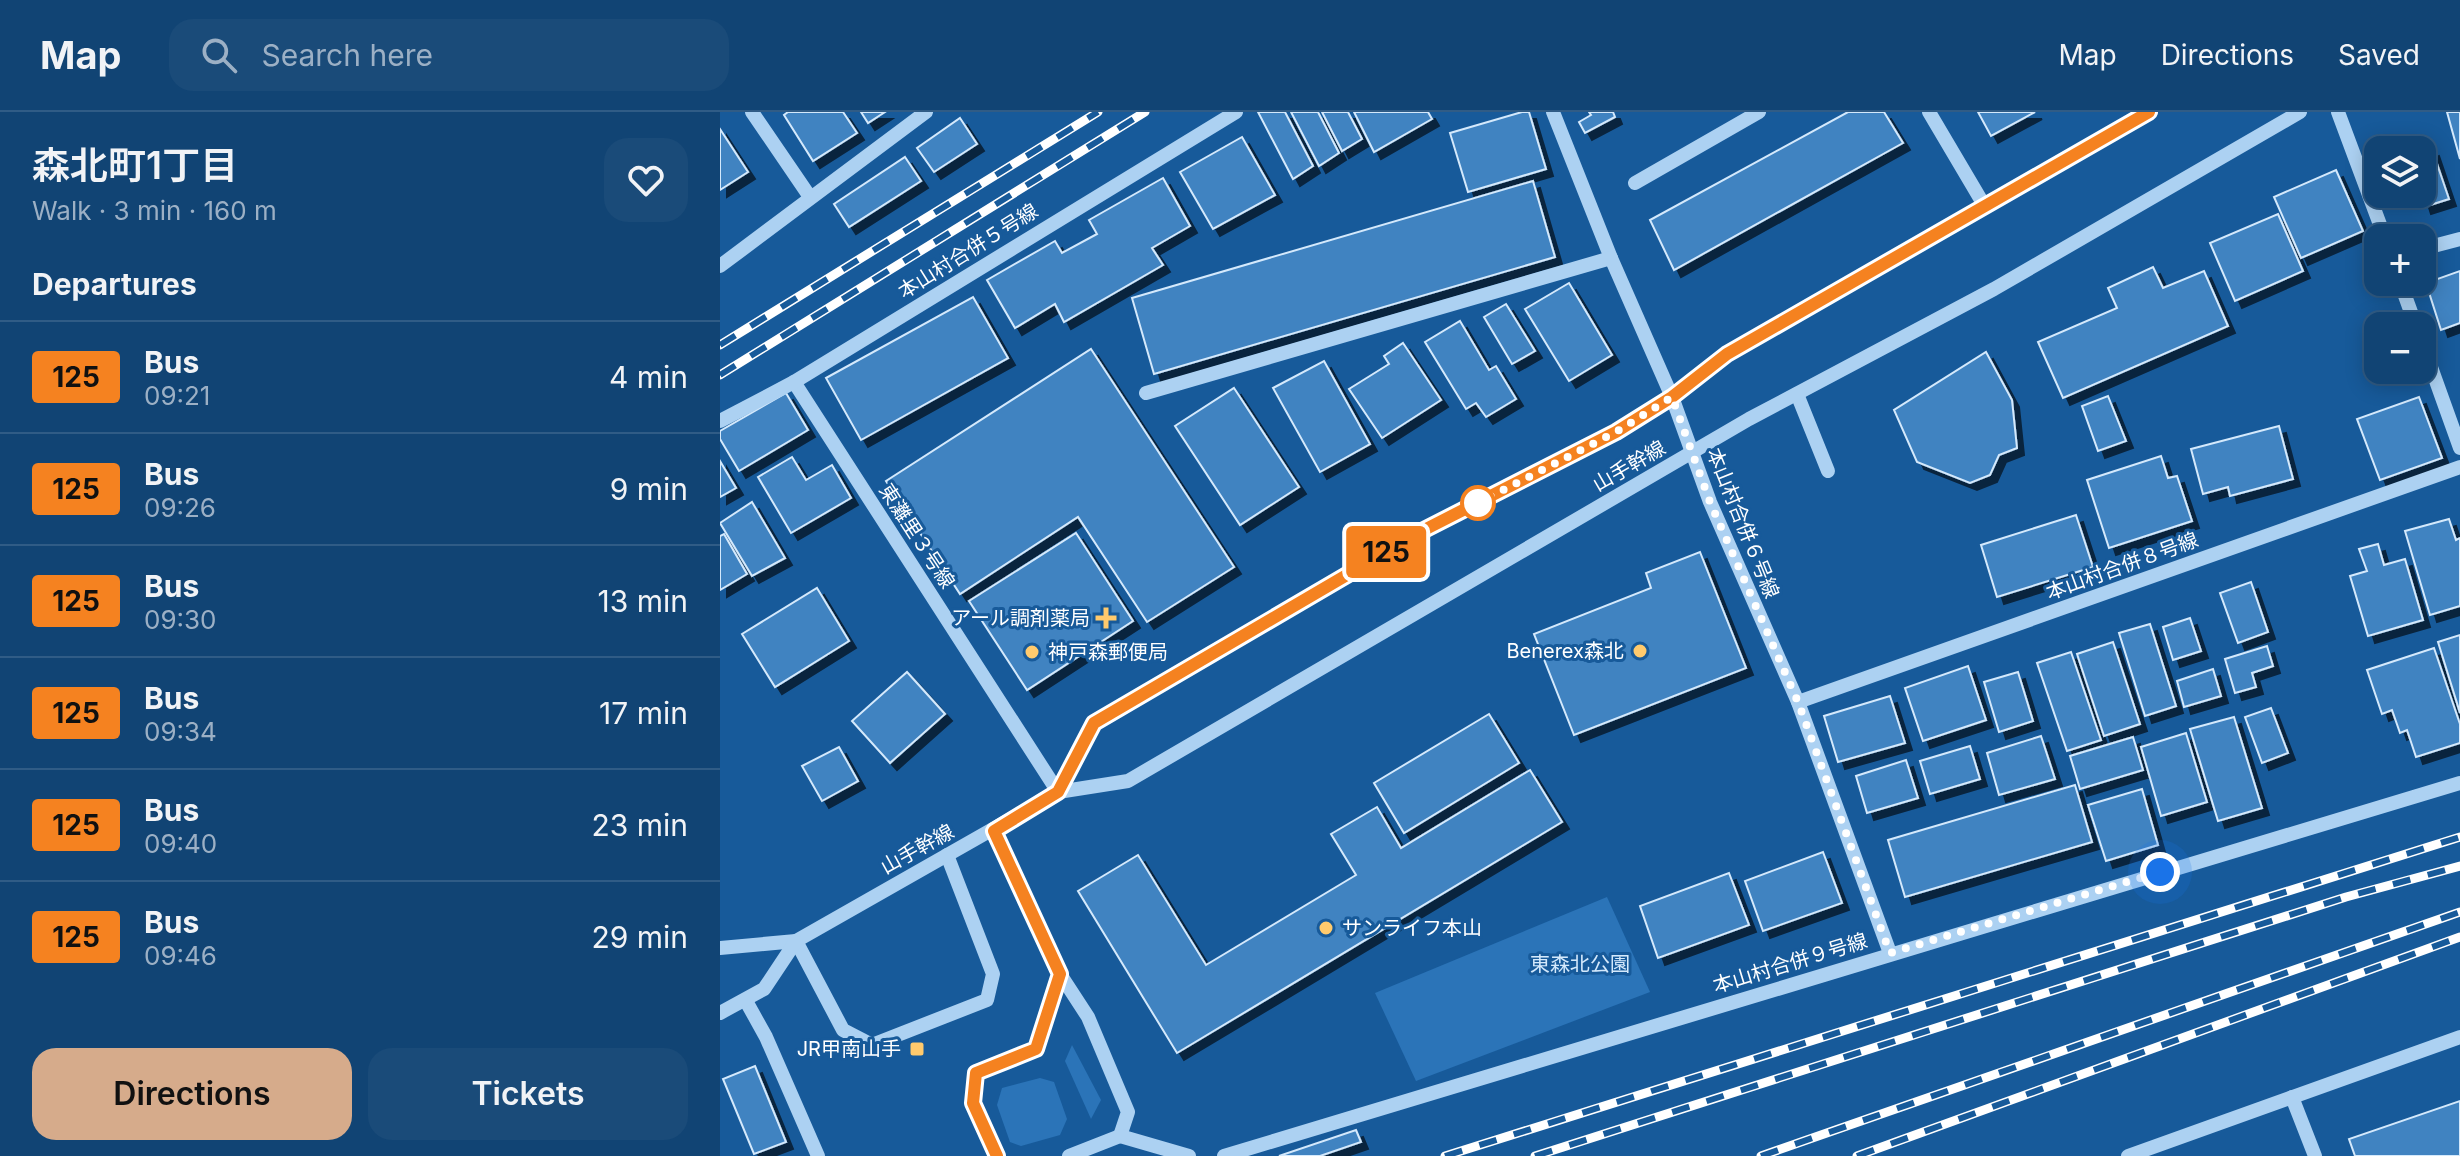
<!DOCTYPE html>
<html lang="en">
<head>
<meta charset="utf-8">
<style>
	:root { --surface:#114474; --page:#1a4b79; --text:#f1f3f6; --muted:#9cb0c5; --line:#305c86; --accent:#d6ab8b }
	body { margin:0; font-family:Inter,"Noto Sans JP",sans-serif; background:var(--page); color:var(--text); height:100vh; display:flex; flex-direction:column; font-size:30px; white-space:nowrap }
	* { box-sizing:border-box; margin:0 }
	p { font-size:26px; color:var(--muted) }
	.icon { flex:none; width:44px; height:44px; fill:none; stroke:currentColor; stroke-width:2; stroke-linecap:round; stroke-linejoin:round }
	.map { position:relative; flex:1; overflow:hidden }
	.drawer { display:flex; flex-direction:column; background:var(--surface); width:720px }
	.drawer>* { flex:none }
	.badge { padding:0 16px; border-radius:6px; font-size:28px; line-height:52px }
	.tools { position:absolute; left:1644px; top:24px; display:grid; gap:16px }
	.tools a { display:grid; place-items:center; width:72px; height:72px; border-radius:16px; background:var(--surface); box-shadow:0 4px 20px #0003,0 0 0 2px var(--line); font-size:40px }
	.you { position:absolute; width:40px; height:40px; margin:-20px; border:6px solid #fff; border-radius:50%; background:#1a73e8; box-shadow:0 0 0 12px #1a73e833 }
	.map>.badge { position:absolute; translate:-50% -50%; box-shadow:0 0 0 4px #fff }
	h2 { padding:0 32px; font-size:30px; line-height:72px }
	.round { display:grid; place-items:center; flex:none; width:84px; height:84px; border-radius:24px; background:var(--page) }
	.headline { display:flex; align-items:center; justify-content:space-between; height:136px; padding:0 32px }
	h1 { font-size:38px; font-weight:600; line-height:60px }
	.primary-button { display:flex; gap:16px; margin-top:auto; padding:16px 32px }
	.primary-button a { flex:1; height:92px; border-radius:24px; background:var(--accent); color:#111; font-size:32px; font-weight:600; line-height:92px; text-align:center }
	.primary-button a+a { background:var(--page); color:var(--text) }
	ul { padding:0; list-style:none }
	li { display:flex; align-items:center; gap:24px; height:112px; padding:0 32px; border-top:2px solid var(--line) }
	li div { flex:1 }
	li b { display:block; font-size:30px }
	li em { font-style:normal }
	li .badge { min-width:88px; font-weight:700; text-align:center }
	header { display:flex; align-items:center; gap:48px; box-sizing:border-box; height:112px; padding:0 40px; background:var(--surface); border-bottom:2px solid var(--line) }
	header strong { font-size:38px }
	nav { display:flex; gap:44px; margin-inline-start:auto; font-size:28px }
	.search { width:560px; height:72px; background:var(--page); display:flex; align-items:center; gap:20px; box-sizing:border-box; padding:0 28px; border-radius:24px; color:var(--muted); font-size:30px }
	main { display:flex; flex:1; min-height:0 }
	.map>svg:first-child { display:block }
	.green { fill:#2b74b8 }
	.building { fill:#4083c1; stroke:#d4e9fc; stroke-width:2; filter:url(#shadow) }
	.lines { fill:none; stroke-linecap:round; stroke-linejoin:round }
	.minor { stroke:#acd1f2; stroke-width:14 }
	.rail-casing { stroke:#fff; stroke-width:9 }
	.rail { stroke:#175a9a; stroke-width:6; stroke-dasharray:18; stroke-linecap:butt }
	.line-casing { stroke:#fff; stroke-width:18 }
	.line { stroke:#f58220; stroke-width:12 }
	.walk { stroke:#fff; stroke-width:8; stroke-dasharray:0 14.4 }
	.stop-dot { fill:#fff; stroke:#f58220; stroke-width:4 }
	.poi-dot { fill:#ffca6d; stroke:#175a9a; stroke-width:3 }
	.labels { text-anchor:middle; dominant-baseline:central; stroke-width:6; stroke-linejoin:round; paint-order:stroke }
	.street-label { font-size:20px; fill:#fff; stroke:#175a9a }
	.poi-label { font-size:20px; fill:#fff; stroke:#175a9a; text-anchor:end }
	.park-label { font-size:20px; fill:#d4e9fc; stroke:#175a9a }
</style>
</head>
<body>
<header>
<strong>Map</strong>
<div class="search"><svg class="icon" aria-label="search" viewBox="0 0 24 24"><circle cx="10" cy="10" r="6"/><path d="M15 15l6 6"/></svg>Search here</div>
<nav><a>Map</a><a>Directions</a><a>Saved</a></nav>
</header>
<main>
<section class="drawer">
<div class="headline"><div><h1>森北町1丁目</h1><p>Walk · 3 min · 160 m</p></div><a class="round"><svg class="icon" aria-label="heart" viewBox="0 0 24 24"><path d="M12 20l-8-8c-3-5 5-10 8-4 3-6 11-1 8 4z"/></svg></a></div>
<h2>Departures</h2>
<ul>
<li><span class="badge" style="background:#f58220;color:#111">125</span><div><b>Bus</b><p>09:21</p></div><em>4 min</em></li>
<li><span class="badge" style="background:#f58220;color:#111">125</span><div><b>Bus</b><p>09:26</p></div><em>9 min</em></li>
<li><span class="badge" style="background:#f58220;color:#111">125</span><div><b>Bus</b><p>09:30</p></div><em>13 min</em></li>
<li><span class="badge" style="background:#f58220;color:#111">125</span><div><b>Bus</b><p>09:34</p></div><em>17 min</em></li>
<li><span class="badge" style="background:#f58220;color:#111">125</span><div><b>Bus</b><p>09:40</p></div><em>23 min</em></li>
<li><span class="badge" style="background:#f58220;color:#111">125</span><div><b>Bus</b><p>09:46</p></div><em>29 min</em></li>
</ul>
<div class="primary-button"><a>Directions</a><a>Tickets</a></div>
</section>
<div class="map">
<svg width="1740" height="1044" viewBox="0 0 1740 1044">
	<defs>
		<filter id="shadow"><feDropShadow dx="7" dy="7" stdDeviation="0" flood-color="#0009"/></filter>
	</defs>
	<rect width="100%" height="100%" fill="#175a9a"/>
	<g class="green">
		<path d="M887,785L930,880L696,969L655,881Z"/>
		<path d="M352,933L381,988L371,1007L345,949Z"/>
		<path d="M320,966L334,970L347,1007L340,1023L301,1034L290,1030L277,993L282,976Z"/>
	</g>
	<g class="building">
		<path d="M68,0H123L137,21L93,49L64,3Z"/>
		<path d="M141,0H165L148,11Z"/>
		<path d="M538,0H565L593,54L573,67Z"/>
		<path d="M571,0H598L619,41L599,54Z"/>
		<path d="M602,0H628L642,27L622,39Z"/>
		<path d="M634,0H708L712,7L654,40Z"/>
		<path d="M802,0H809L826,57L748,80L730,21Z"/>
		<path d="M869,0H893L895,5L865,21L859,10L871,3Z"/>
		<path d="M1128,0H1164L1183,31L954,158L930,108Z"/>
		<path d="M1258,0H1315L1271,24Z"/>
		<path d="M1727,0H1740V47Z"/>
		<path d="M240,6L257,32L214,60L197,36Z"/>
		<path d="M0,17L28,60L0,78Z"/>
		<path d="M522,25L555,83L493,117L460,60Z"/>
		<path d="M1693,28L1696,38H1662Z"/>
		<path d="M1712,37L1729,87L1704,95L1700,82L1702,41Z"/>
		<path d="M185,45L201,69L129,115L114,92Z"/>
		<path d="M1616,58L1643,119L1581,146L1554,85Z"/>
		<path d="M443,66L470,114L432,136L443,153L344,210L335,192L295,216L267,168L335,129L342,141L377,122L369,108Z"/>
		<path d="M813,69L835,145L434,262L412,186Z"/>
		<path d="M1558,102L1583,159L1515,189L1490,131Z"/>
		<path d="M1433,155L1443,176L1484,159L1508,214L1343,286L1318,230L1397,196L1388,176Z"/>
		<path d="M1740,159V211L1721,218L1706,171Z"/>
		<path d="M849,171L892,243L849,269L805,197Z"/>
		<path d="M253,185L288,246L141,328L106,266Z"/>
		<path d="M786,192L815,239L792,252L764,205Z"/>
		<path d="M740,209L769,258L776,254L796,287L766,305L756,291L746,297L705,230Z"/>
		<path d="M683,231L721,288L662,326L629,277L669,252L664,244Z"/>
		<path d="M371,237L514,455L427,510L358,405L240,482L166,369Z"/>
		<path d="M1266,240L1292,288L1297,336L1279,343L1270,363L1250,371L1197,350L1174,298Z"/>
		<path d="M604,249L650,332L600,360L553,276Z"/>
		<path d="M514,276L579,375L520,413L455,314Z"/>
		<path d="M66,281L88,318L19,359L0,327V319Z"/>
		<path d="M1388,284L1406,329L1378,339L1362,294Z"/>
		<path d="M1699,285L1722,346L1660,368L1637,307Z"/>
		<path d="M1559,314L1573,367L1510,384L1508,375L1483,382L1471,337Z"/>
		<path d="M1441,344L1448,366L1457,364L1472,409L1389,436L1367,368Z"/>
		<path d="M72,345L86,368L112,353L131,386L71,421L38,365Z"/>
		<path d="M0,349L16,376L0,385Z"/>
		<path d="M32,390L65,446L32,464L0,411Z"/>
		<path d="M1356,403L1373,455L1277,485L1261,433Z"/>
		<path d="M1729,407L1736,428L1740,426V494L1710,503L1685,419Z"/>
		<path d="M356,421L413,509L307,578L249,489Z"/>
		<path d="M4,422L27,462L0,478V424Z"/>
		<path d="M1658,432L1664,453L1685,447L1703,508L1648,524L1630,464L1647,459L1639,437Z"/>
		<path d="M980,440L1026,556L854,623L814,522L931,476L926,461Z"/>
		<path d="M1531,470L1548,520L1518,531L1500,481Z"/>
		<path d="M97,476L129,529L55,575L22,522Z"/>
		<path d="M1470,506L1481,539L1453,548L1443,515Z"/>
		<path d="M1430,512L1456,594L1425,604L1399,521Z"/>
		<path d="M1740,523V601L1718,530Z"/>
		<path d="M1393,530L1420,612L1384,624L1357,542Z"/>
		<path d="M1547,534L1553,554L1532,561L1536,575L1515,581L1505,547Z"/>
		<path d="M1714,536L1740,612V631L1696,645L1687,618L1680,621L1672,598L1662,602L1647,558Z"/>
		<path d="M1351,540L1381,628L1347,639L1317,551Z"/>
		<path d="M1248,554L1266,608L1203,629L1185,576Z"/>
		<path d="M1493,557L1501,584L1464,595L1457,569Z"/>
		<path d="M187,560L225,602L170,651L132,609Z"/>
		<path d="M1298,560L1313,609L1279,620L1264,570Z"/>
		<path d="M1170,584L1185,631L1118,650L1104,604Z"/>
		<path d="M1551,596L1568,641L1542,651L1525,605Z"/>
		<path d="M769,602L799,651L684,721L654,671Z"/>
		<path d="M1514,605L1542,696L1498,709L1470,617Z"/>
		<path d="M1466,621L1487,690L1441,704L1421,635Z"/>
		<path d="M1321,624L1335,667L1279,683L1267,641Z"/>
		<path d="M1413,625L1423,658L1360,677L1350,644Z"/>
		<path d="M1250,634L1260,667L1210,682L1200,649Z"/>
		<path d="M119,635L138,669L102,689L82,654Z"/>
		<path d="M1186,648L1198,686L1147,701L1136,664Z"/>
		<path d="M810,658L842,710L457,941L358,779L418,743L486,853L636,763L611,722L657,695L681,736Z"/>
		<path d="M1355,673L1372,730L1185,785L1168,728Z"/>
		<path d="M1422,677L1438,733L1386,749L1368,693Z"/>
		<path d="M1103,740L1122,791L1043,819L1025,769Z"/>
		<path d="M1009,761L1029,813L938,846L920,794Z"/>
		<path d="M35,954L66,1030L34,1042L3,967Z"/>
		<path d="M1740,989V1044H1635L1629,1027Z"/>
		<path d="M636,1018L641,1030L600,1044H559Z"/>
	</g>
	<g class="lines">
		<g class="minor">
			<path d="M32,0L90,85"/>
			<path d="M833,0L891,146L952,285L990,390L1078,590L1170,841"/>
			<path d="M1209,0L1264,93"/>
			<path d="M1618,0L1665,126"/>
			<path d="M915,71L1039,0"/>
			<path d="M1702,137L1740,127"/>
			<path d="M0,154L206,0"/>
			<path d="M1680,170L1696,214"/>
			<path d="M1702,230L1740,336"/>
			<path d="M74,270L338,680"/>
			<path d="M426,281L891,146"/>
			<path d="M1077,282L1108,359"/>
			<path d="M0,309L74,270L516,0"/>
			<path d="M1078,590L1740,355"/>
			<path d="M338,680L374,611L702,419L896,320L952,285L1007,242L1429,0"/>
			<path d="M274,719L340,862L368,905L408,1000L400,1024"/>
			<path d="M76,829L123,918L152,933L267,888L273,862L227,743"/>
			<path d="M0,836L76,829L338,680L408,669L1029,307L1274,177L1580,0"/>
			<path d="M26,889L46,925L98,1044"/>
			<path d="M0,901L44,877L76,829"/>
			<path d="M1572,985L1595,1044"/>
			<path d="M400,1024L469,1044"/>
			<path d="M277,1044L253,991L256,961L316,937L340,862"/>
			<path d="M349,1044L400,1024"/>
			<path d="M504,1044L1740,671"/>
			<path d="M1408,1044L1740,925"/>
		</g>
		<g class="rail-casing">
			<g id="rail">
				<path d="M0,233L378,0"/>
				<path d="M0,263L425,0"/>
				<path d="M725,1044L1740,725"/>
				<path d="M815,1044L1626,785L1740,754"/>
				<path d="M1041,1044L1740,800"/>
				<path d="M1137,1044L1740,825"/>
			</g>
		</g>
		<use href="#rail" class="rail"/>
	</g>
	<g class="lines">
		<g class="line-casing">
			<path id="line" d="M277,1044L253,991L256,961L316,937L340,862L274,719L338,680L374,611L702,419L896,320L952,285L1007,242L1429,0"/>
		</g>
		<use href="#line" class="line"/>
		<path class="walk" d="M758,391L896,320L952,285L990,390L1078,590L1170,841L1440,760"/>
	</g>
	<circle class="stop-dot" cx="758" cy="391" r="16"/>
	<g class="poi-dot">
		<path d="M382 494h8v8h8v8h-8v8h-8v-8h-8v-8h8z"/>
		<circle cx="920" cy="539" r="8"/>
		<circle cx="312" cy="540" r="8"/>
		<circle cx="606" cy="816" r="8"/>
		<rect x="189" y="929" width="16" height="16" rx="4"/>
	</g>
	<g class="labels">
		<g class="street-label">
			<text transform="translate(248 139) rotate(-32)">本山村合併５号線</text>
			<text transform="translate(909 354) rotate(-30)">山手幹線</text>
			<text transform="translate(1023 411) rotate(68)">本山村合併６号線</text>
			<text transform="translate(197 424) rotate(57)">東灘里３号線</text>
			<text transform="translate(1402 454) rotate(-20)">本山村合併８号線</text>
			<text transform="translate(197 737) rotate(-29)">山手幹線</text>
			<text transform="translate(1070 851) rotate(-17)">本山村合併９号線</text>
		</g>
		<g class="poi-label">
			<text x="370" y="506">アール調剤薬局</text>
			<text x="904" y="539">Benerex森北</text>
			<text x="328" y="540" text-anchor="start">神戸森郵便局</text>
			<text x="622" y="816" text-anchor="start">サンライフ本山</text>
			<text x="181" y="937">JR甲南山手</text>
		</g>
		<g class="park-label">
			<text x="860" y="852">東森北公園</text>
		</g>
	</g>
</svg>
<div class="tools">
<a><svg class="icon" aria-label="layers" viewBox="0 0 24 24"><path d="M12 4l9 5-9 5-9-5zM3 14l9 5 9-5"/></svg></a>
<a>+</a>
<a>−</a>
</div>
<div class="you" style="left:1440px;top:760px"></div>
<b class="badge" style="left:666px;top:440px;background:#f58220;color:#111">125</b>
</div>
</main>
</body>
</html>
